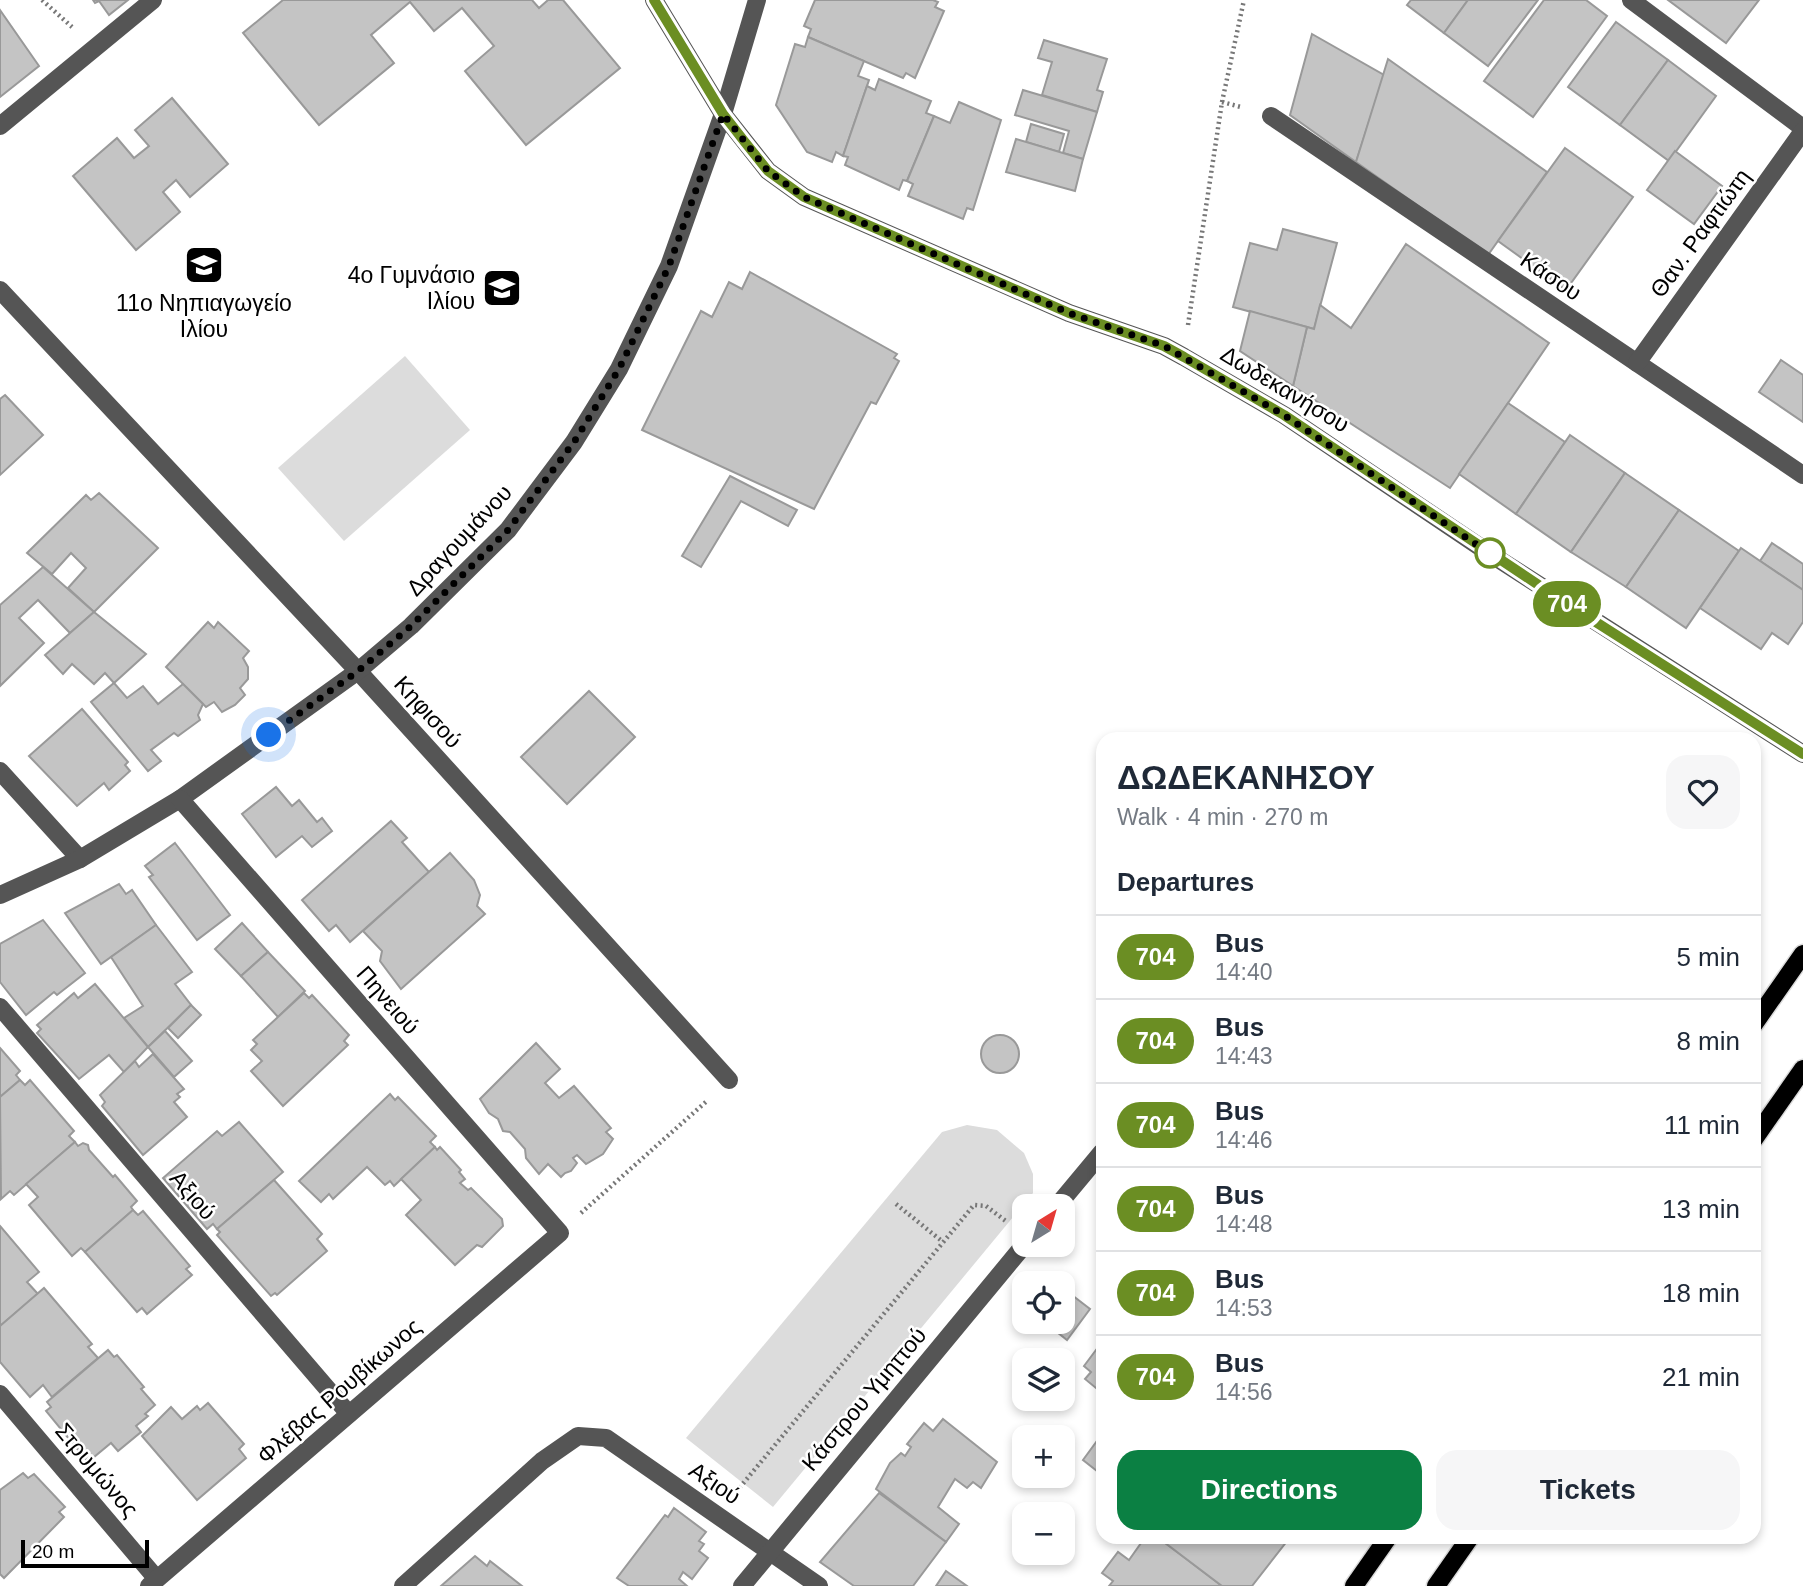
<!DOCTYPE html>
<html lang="en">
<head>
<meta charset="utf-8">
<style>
	:root { --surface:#fff; --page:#f6f6f7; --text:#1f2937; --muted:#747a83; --line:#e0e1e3; --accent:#0b8043 }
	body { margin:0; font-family:Arial,sans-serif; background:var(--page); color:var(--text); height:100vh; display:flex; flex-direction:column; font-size:26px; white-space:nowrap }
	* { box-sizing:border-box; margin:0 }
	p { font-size:23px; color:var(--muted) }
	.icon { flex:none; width:38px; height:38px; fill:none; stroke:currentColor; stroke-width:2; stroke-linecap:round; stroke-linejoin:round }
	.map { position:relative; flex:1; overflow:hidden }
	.drawer { position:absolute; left:1096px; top:732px; width:665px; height:812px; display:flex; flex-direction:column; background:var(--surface); border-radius:21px; box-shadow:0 4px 10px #0003 }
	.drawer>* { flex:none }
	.badge { padding:0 14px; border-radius:23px; font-size:24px; line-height:46px }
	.needle { width:46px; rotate:37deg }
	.fabs { position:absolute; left:1012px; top:1194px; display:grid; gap:14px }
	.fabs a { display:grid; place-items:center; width:63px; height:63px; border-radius:14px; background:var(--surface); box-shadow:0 4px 10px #0003; font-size:35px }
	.scale { position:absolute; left:21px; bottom:18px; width:128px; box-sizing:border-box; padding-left:7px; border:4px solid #000; border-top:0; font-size:19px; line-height:24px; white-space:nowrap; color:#000; -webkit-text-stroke:5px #fff; paint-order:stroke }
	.you { position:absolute; width:35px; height:35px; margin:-18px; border:5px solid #fff; border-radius:50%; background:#1a73e8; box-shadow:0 0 0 10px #1a73e833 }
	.map>.badge { position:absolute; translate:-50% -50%; box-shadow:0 0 0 4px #fff }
	h2 { padding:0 21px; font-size:26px; line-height:63px }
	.round { display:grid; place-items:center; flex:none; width:74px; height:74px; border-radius:21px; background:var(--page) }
	.overview { display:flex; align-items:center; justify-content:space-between; height:119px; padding:0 21px }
	h1 { font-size:33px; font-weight:700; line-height:52px }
	.button { display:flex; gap:14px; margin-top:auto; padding:14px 21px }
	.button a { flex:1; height:80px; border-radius:21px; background:var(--accent); color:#fff; font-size:28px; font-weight:700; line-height:80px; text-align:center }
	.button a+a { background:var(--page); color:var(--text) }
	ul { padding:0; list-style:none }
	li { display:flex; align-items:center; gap:21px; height:84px; padding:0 21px; border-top:2px solid var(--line) }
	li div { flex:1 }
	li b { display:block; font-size:26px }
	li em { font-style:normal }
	li .badge { min-width:77px; font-weight:700; text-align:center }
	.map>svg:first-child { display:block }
	.green { fill:#dcdcdc }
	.building { fill:#c4c4c4; stroke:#999; stroke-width:2 }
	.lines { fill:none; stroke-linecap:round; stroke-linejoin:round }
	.major-casing { stroke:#dbdbdb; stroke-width:21 }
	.path { stroke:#777; stroke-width:4.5; stroke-dasharray:2 3.5; stroke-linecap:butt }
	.minor { stroke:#555; stroke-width:18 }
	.major { stroke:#000; stroke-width:18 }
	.line-casing { stroke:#fff; stroke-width:16 }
	.line { stroke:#6b8e23; stroke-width:10 }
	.walk { stroke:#000; stroke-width:7; stroke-dasharray:0 12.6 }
	.stop-dot { fill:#fff; stroke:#6b8e23; stroke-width:3.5 }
	.labels { text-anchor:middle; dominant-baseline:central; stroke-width:5; stroke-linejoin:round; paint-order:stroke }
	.street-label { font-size:23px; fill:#000; stroke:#fff }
	.poi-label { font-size:23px; fill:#000; stroke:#fff; text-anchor:end }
</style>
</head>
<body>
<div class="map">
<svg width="1803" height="1586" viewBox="0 0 1803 1586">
	<rect width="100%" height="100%" fill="#fff"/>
	<g class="green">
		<path d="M405,356L470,430L344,541L278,468Z"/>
		<path d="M967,1125L997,1130L1024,1153L1033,1174V1193L773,1507L686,1438L942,1132Z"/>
	</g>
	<g class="building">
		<path d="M93,0H128L109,15L99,1L95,3Z"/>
		<path d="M283,0H532L539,8L548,0H563L620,68L526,145L465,71L494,46L462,8L434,31L410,2L371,35L394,63L319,125L243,33Z"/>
		<path d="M815,0H933L938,2L935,7L944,11L915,78L906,73L903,78L808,37L811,29L804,26Z"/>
		<path d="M1411,0H1468L1444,33L1407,5Z"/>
		<path d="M1468,0H1538L1488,66L1444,33Z"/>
		<path d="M1544,0H1586L1607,16L1533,117L1484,81Z"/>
		<path d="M1668,0H1759L1726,43Z"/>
		<path d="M0,10L39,66L0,97Z"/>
		<path d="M1616,22L1668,60L1620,125L1568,87Z"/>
		<path d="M1312,34L1384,75L1356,162L1290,115Z"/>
		<path d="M808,37L864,61L858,76L869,80L843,156L836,152L832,162L807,152L776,105L795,44L805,47Z"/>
		<path d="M1044,40L1107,59L1097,90L1103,92L1097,112L1042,95L1052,62L1038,58Z"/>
		<path d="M1388,59L1547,172L1488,255L1356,162Z"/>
		<path d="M1668,60L1716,96L1669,161L1620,125Z"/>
		<path d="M879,79L931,101L926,113L934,116L907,181L903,180L899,190L845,165L848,157L843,156L867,86L875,90Z"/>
		<path d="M1023,90L1097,112L1083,159L1063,153L1069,131L1015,115Z"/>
		<path d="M172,98L228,164L190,197L176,180L163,192L180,212L136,250L73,176L117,138L134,158L149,146L135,130Z"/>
		<path d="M959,102L1001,120L973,210L967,208L963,219L908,196L913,184L907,181L934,116L950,123Z"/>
		<path d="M1031,124L1064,134L1059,152L1026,142Z"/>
		<path d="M1016,139L1083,159L1075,191L1006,172Z"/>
		<path d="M1565,148L1633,197L1566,290L1498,241Z"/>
		<path d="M1675,151L1722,186L1694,224L1647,190Z"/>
		<path d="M1283,229L1337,243L1314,329L1233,307L1250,243L1277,250Z"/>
		<path d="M1406,244L1549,343L1450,488L1293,386L1307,327L1314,329L1320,305L1351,328Z"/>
		<path d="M750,272L897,354L894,358L899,361L876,404L871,402L814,509L642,430L701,311L712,317L729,282L742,289Z"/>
		<path d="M1250,311L1307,327L1293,386L1240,351Z"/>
		<path d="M1781,360L1803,375V422L1759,392Z"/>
		<path d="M5,395L43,435L0,475V399Z"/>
		<path d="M1508,403L1565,442L1516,514L1459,474Z"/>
		<path d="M1570,435L1625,473L1571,552L1516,514Z"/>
		<path d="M1625,473L1679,510L1626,587L1571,552Z"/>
		<path d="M730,476L797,510L788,526L741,501L701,567L682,556Z"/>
		<path d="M99,493L158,548L94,612L68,588L86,568L71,553L52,574L27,553L86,495L91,500Z"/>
		<path d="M1679,510L1739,551L1686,628L1626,587Z"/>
		<path d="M1772,543L1803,564V590L1760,561Z"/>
		<path d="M1741,548L1803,590V622L1788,644L1772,633L1761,649L1700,608Z"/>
		<path d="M43,567L94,612L70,633L38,600L19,618L44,643L0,686V605Z"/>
		<path d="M94,612L146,654L114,683L105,673L94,684L72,664L63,674L45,655Z"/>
		<path d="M208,622L214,628L218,622L249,651L243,658L248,667V679L240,688L245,695L235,705L222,712L214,702L206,707L166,667Z"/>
		<path d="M114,683L127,698L143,686L158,704L183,684L203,704L198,715L200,720L178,736L174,733L151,750L161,761L148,771L91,702Z"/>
		<path d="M589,691L635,737L567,804L521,757Z"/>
		<path d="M82,709L128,762L125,765L130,771L109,790L104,783L77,806L29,756Z"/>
		<path d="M276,787L292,806L299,800L317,822L322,818L332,831L312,847L302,836L276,857L242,814Z"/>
		<path d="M391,821L407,838L402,842L429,872L350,942L336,925L329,931L302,900Z"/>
		<path d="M175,843L230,915L197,940L149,877L153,875L145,866Z"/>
		<path d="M450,853L474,880L480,895L477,906L485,914L401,989L380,961L382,951L363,931Z"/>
		<path d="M119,884L126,894L132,890L156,925L101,964L65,913Z"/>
		<path d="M43,920L85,973L57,995L54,992L26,1015L0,982V944Z"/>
		<path d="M242,923L268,952L241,976L215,949Z"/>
		<path d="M156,925L192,972L175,984L191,1005L148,1047L124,1018L143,1006L111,957Z"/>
		<path d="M268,952L305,991L278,1017L241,976Z"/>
		<path d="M95,984L148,1047L124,1072L109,1055L79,1079L37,1033L41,1029L37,1025L74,993L78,998Z"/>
		<path d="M304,993L309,998L312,995L349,1035L344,1041L348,1045L283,1106L251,1071L262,1061L251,1050L257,1044L253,1040Z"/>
		<path d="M191,1005L201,1015L178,1038L168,1028Z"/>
		<path d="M165,1031L192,1061L174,1077L148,1047Z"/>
		<circle cx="1000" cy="1054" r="19"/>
		<path d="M536,1043L560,1069L545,1083L559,1098L574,1086L611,1128L606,1132L613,1139L603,1154L586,1164L577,1155L573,1158L577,1163L571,1171L565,1173L561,1177L548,1164L539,1174L526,1158L525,1149L510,1132L503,1131L498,1119L489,1113L480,1099Z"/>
		<path d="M0,1048L20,1071L16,1075L20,1080L0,1097Z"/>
		<path d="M153,1054L184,1089L177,1094L180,1097L174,1102L187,1117L143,1155L102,1106L105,1102L100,1095L135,1061L139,1067Z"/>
		<path d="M20,1080L25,1085L30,1080L74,1131L69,1136L75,1142L14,1195L10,1191L1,1199L0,1097Z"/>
		<path d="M390,1094L395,1100L398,1097L436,1136L430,1142L435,1147L394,1186L390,1181L385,1185L367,1167L333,1199L329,1194L321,1202L299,1181Z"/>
		<path d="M239,1122L283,1172L217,1229L213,1224L207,1229L163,1178L217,1131L222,1136Z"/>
		<path d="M75,1142L78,1146L83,1143L88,1145L89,1150L113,1177L115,1175L137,1201L131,1207L133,1210L85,1252L81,1248L72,1256L29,1205L38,1197L26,1184Z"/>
		<path d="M435,1147L437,1150L440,1147L461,1170L459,1172L465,1179L460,1183L468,1190L471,1188L502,1219L503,1226L482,1247L477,1245L455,1265L406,1215L421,1200L401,1179Z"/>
		<path d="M274,1180L322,1234L317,1239L327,1251L277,1295L275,1293L271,1296L217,1235L220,1232L217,1229Z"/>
		<path d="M133,1210L138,1215L143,1211L190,1266L186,1269L192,1275L147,1314L142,1308L137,1312L85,1252Z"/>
		<path d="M0,1226L39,1272L27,1282L38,1294L0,1326Z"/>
		<path d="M44,1288L92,1344L88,1347L98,1358L52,1397L43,1385L30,1397L0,1362V1326Z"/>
		<path d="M1068,1292L1090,1309L1067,1340L1043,1321H1062V1294L1065,1296Z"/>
		<path d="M1102,1342V1393L1085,1379L1091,1372L1084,1366Z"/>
		<path d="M108,1350L114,1357L117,1355L144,1387L141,1389L155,1405L145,1414L148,1416L136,1426L141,1432L118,1451L111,1443L88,1462L46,1411L51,1407L47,1402Z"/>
		<path d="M208,1403L244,1444L239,1449L246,1458L197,1500L142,1436L171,1407L182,1419L197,1406L200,1410Z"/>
		<path d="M943,1419L997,1462L981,1488L973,1482L967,1488L955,1479L938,1507L959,1524L946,1542L876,1489L890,1463L901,1453L905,1456L911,1447L907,1444L924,1423L933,1431Z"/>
		<path d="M1102,1434V1475L1083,1460Z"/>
		<path d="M23,1473L28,1478L34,1474L65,1507L59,1512L64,1517L4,1578L0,1574V1490Z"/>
		<path d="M879,1493L946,1542L913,1586H854L820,1562Z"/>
		<path d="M674,1508L706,1532L699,1541L704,1544L699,1551L708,1558L692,1579L683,1572L679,1579L687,1586H629L617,1578L665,1515L668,1517Z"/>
		<path d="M1146,1536H1156L1222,1586H1109L1113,1581L1102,1573L1118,1552L1129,1560Z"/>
		<path d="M1156,1536H1291L1252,1586H1222Z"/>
		<path d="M475,1556L487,1566L490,1561L522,1586H441Z"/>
		<path d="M946,1571L967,1586H936Z"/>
	</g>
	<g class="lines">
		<g class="major-casing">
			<g id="major">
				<path d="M1754,1024L1803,954"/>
				<path d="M1754,1139L1803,1069"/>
				<path d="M1354,1586L1389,1536"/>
				<path d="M1436,1586L1471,1536"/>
			</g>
		</g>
		<g class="path">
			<path d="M42,0L72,27"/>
			<path d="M1222,102L1241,107"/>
			<path d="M1188,325L1222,102L1244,0"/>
			<path d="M896,1204L943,1242"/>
			<path d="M581,1213L708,1100"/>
			<path d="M736,1492L974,1205L986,1206L1007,1222"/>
		</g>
		<g class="minor">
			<path d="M654,0L723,114L768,171L804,197L1069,313L1164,346L1184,357L1284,415L1492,555L1803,754"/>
			<path d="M1631,0L1803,128"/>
			<path d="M1271,116L1803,475"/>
			<path d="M0,126L153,0"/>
			<path d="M0,290L358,671L729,1080"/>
			<path d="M1637,363L1803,131"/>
			<path d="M0,771L80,859"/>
			<path d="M0,895L80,859L180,799L358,671L411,626L508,530L574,442L619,369L669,266L723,114L757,0"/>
			<path d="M0,1007L349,1414"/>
			<path d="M1057,1206L1102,1152"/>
			<path d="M0,1394L156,1578"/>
			<path d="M149,1586L560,1233L180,799"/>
			<path d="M403,1586L542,1461L578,1436L606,1438L819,1586"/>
			<path d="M742,1586L1025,1244"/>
		</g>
		<use href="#major" class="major"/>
	</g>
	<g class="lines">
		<g class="line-casing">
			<path id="line" d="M654,0L723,114L744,141L768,171L804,197L1069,313L1164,346L1184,357L1284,415L1555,596L1803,754"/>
		</g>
		<use href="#line" class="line"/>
		<path class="walk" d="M269,735L358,671L411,626L508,530L574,442L619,369L669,266L723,114L768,171L804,197L1069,313L1164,346L1284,415L1492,555L1490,553"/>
	</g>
	<defs>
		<g id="school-square" transform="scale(2.0125)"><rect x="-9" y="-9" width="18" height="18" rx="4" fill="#000" stroke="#fff"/><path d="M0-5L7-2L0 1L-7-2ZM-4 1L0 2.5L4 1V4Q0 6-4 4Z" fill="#fff"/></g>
	</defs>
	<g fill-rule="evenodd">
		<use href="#school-square" x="204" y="265"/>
		<use href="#school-square" x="502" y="288"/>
	</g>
	<circle class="stop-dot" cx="1490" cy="553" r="14"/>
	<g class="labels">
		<g class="street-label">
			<text transform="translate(1700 233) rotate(-54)">Θαν. Ραφτιώτη</text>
			<text transform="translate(1551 276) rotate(34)">Κάσου</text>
			<text transform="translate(1285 389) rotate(31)">Δωδεκανήσου</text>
			<text transform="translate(459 540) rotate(-47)">Δραγουμάνου</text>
			<text transform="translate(428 712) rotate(48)">Κηφισού</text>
			<text transform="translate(388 1000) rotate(49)">Πηνειού</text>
			<text transform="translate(193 1195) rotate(49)">Αξιού</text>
			<text transform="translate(339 1391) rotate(-41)">Φλέβας Ρουβίκωνος</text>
			<text transform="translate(864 1399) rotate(-50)">Κάστρου Υμηττού</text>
			<text transform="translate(97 1470) rotate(50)">Στρυμώνος</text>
			<text transform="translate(715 1483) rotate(34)">Αξιού</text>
		</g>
		<g class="poi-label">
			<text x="475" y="275">4ο Γυμνάσιο<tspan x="475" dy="26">Ιλίου</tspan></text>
			<text x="204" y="303" text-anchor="middle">11ο Νηπιαγωγείο<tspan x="204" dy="26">Ιλίου</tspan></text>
		</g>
	</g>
</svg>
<div class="fabs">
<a><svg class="needle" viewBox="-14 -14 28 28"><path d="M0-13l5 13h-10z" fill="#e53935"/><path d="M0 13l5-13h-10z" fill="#747a83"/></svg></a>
<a><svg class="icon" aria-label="locate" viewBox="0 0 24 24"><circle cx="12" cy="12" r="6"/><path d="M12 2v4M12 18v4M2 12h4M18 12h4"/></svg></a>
<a><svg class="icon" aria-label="layers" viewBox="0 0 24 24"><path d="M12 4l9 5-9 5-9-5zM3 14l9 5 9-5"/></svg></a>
<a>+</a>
<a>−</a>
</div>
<div class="scale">20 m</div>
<div class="you" style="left:269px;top:735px"></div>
<b class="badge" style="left:1567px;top:604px;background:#6b8e23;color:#fff">704</b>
<section class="drawer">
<div class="overview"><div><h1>ΔΩΔΕΚΑΝΗΣΟΥ</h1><p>Walk · 4 min · 270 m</p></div><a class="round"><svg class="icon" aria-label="heart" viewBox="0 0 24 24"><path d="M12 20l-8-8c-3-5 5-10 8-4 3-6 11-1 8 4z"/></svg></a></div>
<h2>Departures</h2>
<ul>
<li><span class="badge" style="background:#6b8e23;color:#fff">704</span><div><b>Bus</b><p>14:40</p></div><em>5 min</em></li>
<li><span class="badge" style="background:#6b8e23;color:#fff">704</span><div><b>Bus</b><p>14:43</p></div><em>8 min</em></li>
<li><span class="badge" style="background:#6b8e23;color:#fff">704</span><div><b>Bus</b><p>14:46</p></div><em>11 min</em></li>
<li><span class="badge" style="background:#6b8e23;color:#fff">704</span><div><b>Bus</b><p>14:48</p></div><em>13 min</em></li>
<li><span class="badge" style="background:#6b8e23;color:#fff">704</span><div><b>Bus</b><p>14:53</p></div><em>18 min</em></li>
<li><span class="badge" style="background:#6b8e23;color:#fff">704</span><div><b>Bus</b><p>14:56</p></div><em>21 min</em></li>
</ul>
<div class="button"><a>Directions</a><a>Tickets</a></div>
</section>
</div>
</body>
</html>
